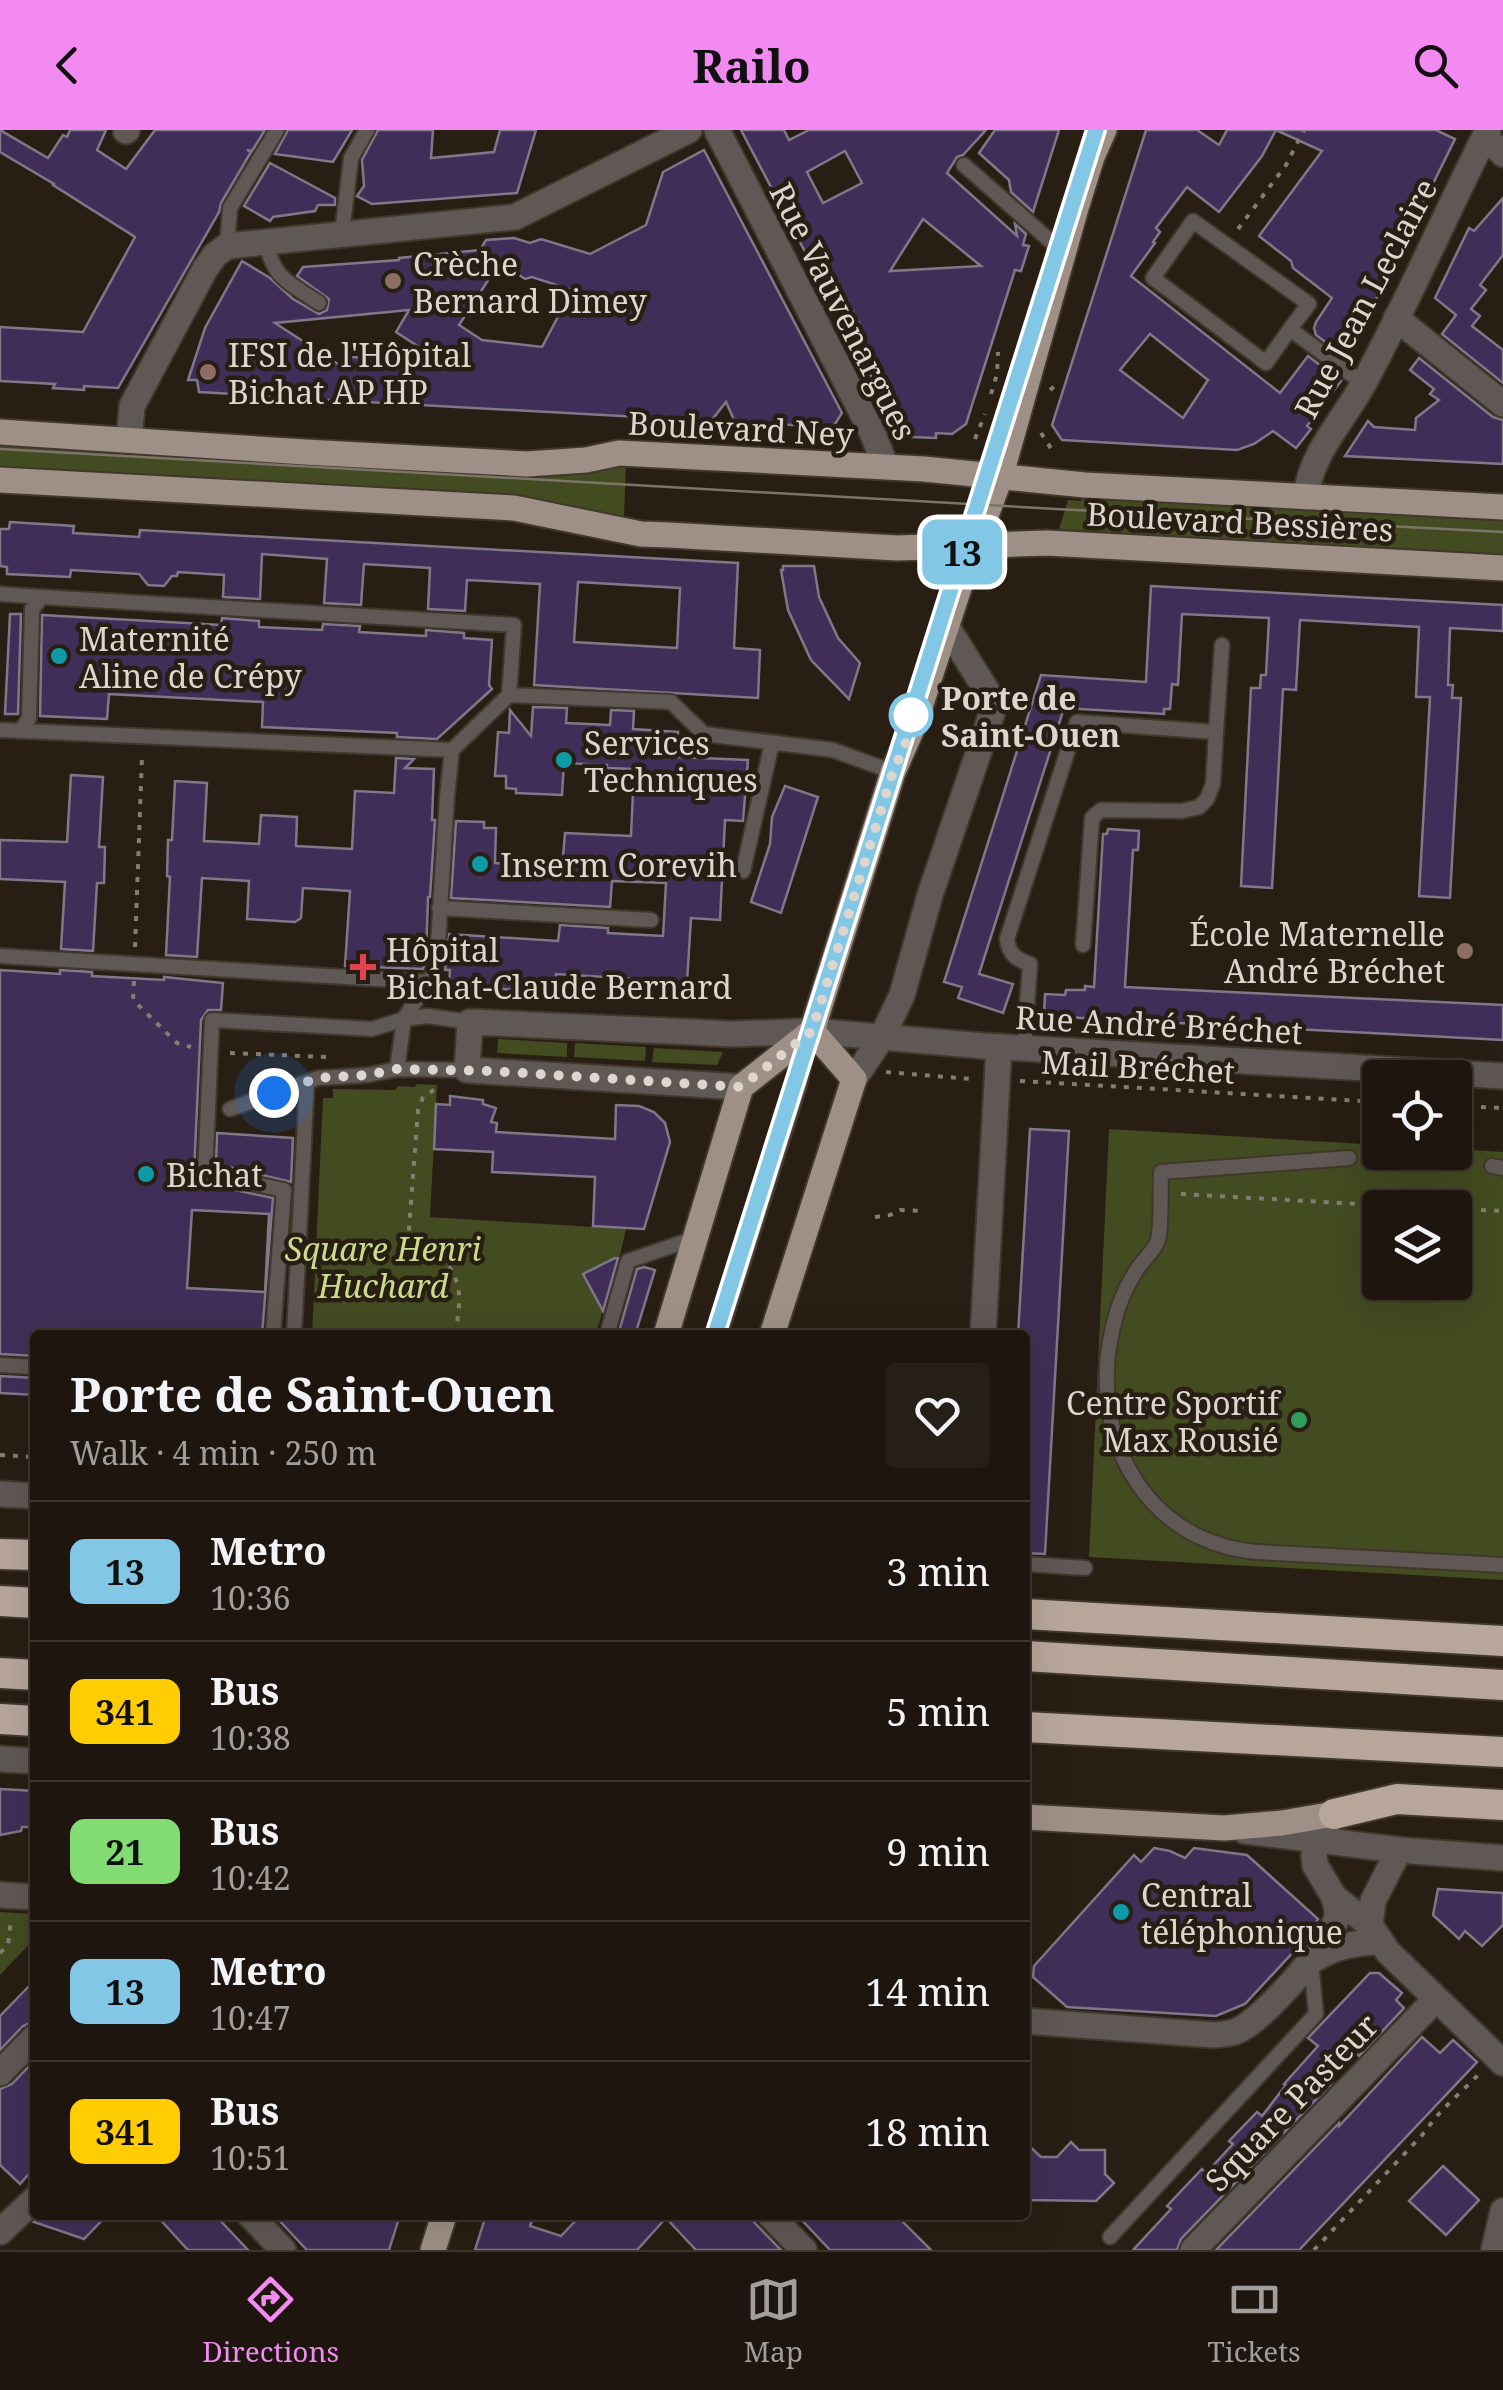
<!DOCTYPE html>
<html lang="en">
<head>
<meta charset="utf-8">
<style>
	:root { --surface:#1e160e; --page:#261f17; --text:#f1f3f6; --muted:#a19f9e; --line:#3c352e; --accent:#f38af2 }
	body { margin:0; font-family:"Noto Serif",serif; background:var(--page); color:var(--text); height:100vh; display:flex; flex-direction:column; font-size:38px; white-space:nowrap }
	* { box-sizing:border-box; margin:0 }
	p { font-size:32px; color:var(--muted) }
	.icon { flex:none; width:55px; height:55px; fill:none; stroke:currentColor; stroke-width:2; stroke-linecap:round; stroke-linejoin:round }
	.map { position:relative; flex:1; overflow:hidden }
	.side { position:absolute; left:30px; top:1200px; width:1000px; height:890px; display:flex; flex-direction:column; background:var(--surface); border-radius:10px; box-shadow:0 10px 40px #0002,0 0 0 2px var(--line) }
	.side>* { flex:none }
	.badge { padding:0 20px; border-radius:15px; font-size:35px; line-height:65px }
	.controls { position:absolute; left:1362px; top:930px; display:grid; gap:20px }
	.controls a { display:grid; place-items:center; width:110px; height:110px; border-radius:10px; background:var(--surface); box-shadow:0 10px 40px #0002,0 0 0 2px var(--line); font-size:50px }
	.you { position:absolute; width:50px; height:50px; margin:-25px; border:8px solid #fff; border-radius:50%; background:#1a73e8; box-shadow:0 0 0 15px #1a73e833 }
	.map>.badge { position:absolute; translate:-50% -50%; box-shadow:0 0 0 5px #fff }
	.round { display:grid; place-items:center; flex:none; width:105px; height:105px; border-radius:10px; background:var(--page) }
	.headline { display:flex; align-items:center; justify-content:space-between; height:170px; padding:0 40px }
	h1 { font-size:48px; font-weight:700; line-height:75px }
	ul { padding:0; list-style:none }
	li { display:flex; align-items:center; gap:30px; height:140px; padding:0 40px; border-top:2px solid var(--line) }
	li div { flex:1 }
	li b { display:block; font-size:38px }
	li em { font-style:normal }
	li .badge { min-width:110px; font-weight:700; text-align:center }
	header { display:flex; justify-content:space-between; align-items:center; height:130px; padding:0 40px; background:var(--accent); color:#111; font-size:45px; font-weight:700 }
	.dock { display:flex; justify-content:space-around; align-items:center; height:140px; border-top:2px solid var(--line); background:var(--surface); font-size:28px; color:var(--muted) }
	.dock a { display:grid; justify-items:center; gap:5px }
	.dock .current { color:var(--accent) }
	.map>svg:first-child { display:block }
	.green { fill:#434b20; fill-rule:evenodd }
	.building { fill:#412e58; stroke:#7f7889; stroke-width:2.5; fill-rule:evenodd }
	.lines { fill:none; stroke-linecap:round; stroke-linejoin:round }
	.lane-casing { stroke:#41382d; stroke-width:18 }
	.street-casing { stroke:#41382d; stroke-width:29 }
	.primary-casing { stroke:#41382d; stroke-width:29 }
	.highway-casing { stroke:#41382d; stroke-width:34 }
	.path { stroke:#857d74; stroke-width:4; stroke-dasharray:5 8; stroke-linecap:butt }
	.lane { stroke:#5f5854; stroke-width:14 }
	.street { stroke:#5f5854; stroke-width:25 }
	.primary { stroke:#9f9087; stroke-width:25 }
	.highway { stroke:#b8a69b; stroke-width:30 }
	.tram { stroke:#7c746b; stroke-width:2.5 }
	.line-casing { stroke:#fff; stroke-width:22 }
	.line { stroke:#82c8e6; stroke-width:15 }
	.walk { stroke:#ddd6cf; stroke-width:10; stroke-dasharray:0 18 }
	.education-dot { fill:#8d6e63; stroke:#281e13; stroke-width:4 }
	.culture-dot { fill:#0f9aa8; stroke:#281e13; stroke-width:4 }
	.stop-dot { fill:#fff; stroke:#82c8e6; stroke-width:5 }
	.health-dot { fill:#e0444e; stroke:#281e13; stroke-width:4 }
	.leisure-dot { fill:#2e9e5b; stroke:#281e13; stroke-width:4 }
	.labels { text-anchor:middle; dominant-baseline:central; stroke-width:9; stroke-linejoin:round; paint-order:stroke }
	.poi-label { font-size:32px; fill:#ddd6cf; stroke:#281e13; text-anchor:start }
	.street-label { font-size:32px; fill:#ddd6cf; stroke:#281e13 }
	.stop-label { font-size:32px; font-weight:bold; fill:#ddd6cf; stroke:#281e13; text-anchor:start }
	.park-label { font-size:32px; font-style:italic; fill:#cadc8c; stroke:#281e13 }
</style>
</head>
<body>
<header><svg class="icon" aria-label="back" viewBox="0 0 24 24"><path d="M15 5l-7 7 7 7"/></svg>Railo<svg class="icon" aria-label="search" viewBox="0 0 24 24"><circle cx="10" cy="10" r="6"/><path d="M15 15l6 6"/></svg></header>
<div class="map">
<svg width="1503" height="2120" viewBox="0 0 1503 2120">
	<rect width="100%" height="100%" fill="#281e13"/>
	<g class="green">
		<path d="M0,312L626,333L624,389L517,367L0,340Z"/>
		<path d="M1083,366L1503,390V431L1357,417L1059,399L1068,370L1081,371Z"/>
		<path d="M498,909L567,913V927L497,923Z"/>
		<path d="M575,913L646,917L645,931L574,927Z"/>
		<path d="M654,918L723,922L717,935L652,932Z"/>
		<path d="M416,954L437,955L430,1087L626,1099L620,1125L583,1144L603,1181L595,1205H312L323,968H333V959L395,960L398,956L415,957Z"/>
		<path d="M1109,999L1380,1015V1022H1455V1019L1503,1022V1450L1089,1427ZM1380,1078H1455V1152H1380Z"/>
		<path d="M0,1782L35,1784V1808L0,1845Z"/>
	</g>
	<g class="building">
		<path d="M0,0L48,28L63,5L67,7L70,0H106L97,20L126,39L155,0H265L252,21L247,20L251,22L221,73L219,82L118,258L84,256V260L53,258L55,254L0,251V197L83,202L135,107L53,55L54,54L0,22Z"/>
		<path d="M288,0H352L333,32L275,24Z"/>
		<path d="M378,0H433L431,28L494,22L500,0H536L517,63L372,74L357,66L364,56L362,30Z"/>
		<path d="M741,0H784L789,10L809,0H986L963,25L957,27L947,43L1017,106L1015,94L1026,104L1023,115L1029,116L1021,141L1015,140L966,294L952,304L936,303V308L912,307V303L895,292L849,204L860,195L836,149L823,156ZM845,21L862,53L823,73L807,42ZM923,89L981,136L890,141Z"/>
		<path d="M995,0H1059L1033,82L1011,62L1009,50L979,23Z"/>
		<path d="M1146,0H1197L1219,15L1227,0H1436L1455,9L1356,210L1344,226L1316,205L1314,198L1316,192L1332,168L1293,138L1291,131L1259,106L1322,21L1276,0L1262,26L1219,82L1187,57L1156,98L1160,102L1153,112L1155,113L1131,146L1280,263L1308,226L1341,251L1307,296L1311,299L1296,318L1273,301L1254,314L1237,320L1062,310L1052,295ZM1150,204L1208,250L1183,288L1120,240Z"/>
		<path d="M704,20L842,283L833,297L735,292L726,272L711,291L295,268V273L271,271V266L199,262L197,250H188L205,198L242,131L270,148L293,169L319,184L327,180L329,169L297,146L303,137L399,130V128L480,120L486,110L514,108L530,113L541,109L590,124L646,95L663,42ZM500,132L525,149L532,147L572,160L542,217L482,210L459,195ZM409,180L396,202L439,230L346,227L341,236L275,193Z"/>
		<path d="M270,33L335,68V75H318L315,81L273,87L270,91L244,76Z"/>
		<path d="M1503,68V125L1480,155L1486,160L1471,179L1480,186L1472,196L1503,220V253L1442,204L1456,185L1435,168L1469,98L1474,101Z"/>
		<path d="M1419,228L1493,287L1503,290V334L1345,326L1368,291L1374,297L1415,300L1416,288L1439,270L1430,264L1434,259L1410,240Z"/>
		<path d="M10,392L74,396L73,403L139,407L140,400L738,433L734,518L760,520L758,568L534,555L540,454L467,450L465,481L428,479L430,438L364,434L361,475L324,473L327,429L262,424L260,469L223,467L224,445L178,442L177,446H172L164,456L148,455L139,444L71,440L70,447L7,444V437L0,436V399H9ZM578,452L680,458L677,518L574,512Z"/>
		<path d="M783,436H814L819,467L838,508L860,533L849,569L811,530L788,480L781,440H783Z"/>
		<path d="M1151,456L1503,475V501L1450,498L1448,555H1453L1452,568H1461L1450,768L1419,766L1430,567H1416L1419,497L1300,490L1296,560L1283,559L1272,758L1241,756L1251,558H1260L1261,545H1266L1269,488L1182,484L1178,555L1172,554L1170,579H1164V584L1064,578L979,844L1013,854L1003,883L958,868L962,857L944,852L1041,545L1146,552Z"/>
		<path d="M10,484H21L18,584H5Z"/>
		<path d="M42,485L221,495L222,488L259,491V497L322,500L323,494L360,496L359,502L426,506V500L464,503V508L492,510L489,555L492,559L437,609L397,607V603L262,597L263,572L109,564L107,589L40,586Z"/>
		<path d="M533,577L567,578L566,593L610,595L611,580L634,581L633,599L678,602L677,627L748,630L743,691L725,690L720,790L691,788L687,852L556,844L555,862L449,856L450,840H445L449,804L558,811L560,795L608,798V803L663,806L666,753L612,751L610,777L451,768L456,691L484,692V698H496L495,733L562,738L565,703L631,706L634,639L607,638V635L564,633L562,665L516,663V659L506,658V646H495L498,602L509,603L510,580L531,606Z"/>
		<path d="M396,628L414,629L405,638L434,639L432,690H435L430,767H428L426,828L423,839L345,836L350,761L303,758L301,788L295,792L247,789L249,751L202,748L197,827L166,825L170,747L167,746L168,710H172L175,651L207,653L204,711L259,714L261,685L281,686L297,687L296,716L352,719L355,661L394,663Z"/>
		<path d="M71,645L103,647L99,717H105L104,753H97L93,821L61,819L65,752L0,749V710L67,712Z"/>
		<path d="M785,656L818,667L781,783L751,772L770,714L772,687Z"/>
		<path d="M1108,699L1139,701L1138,720H1133L1125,857L1503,875V910L1044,886L1045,864L1065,865L1066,860H1085V856L1094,857L1103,704H1107Z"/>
		<path d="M0,840L60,844V840L92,842V846L164,850V847L223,853L221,880H208L201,890L194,1043L198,1051L203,1053L273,1068L262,1205H35V1226L0,1224ZM192,1080L269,1084L265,1162L187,1158Z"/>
		<path d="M450,966L483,970V974L496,978L491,992L497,993L496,1002L615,1009L616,975L639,976L654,982L665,993L670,1012L644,1099L593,1096L595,1047L492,1042L493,1022L434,1019L436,974L450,975Z"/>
		<path d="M1030,999L1069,1001L1045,1424L1025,1423V1205H1018Z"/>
		<path d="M217,1003L293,1008L291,1052L216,1034Z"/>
		<path d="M615,1128H618L603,1181L583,1144Z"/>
		<path d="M644,1137L655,1140L635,1205H618L637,1139Z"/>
		<path d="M0,1246L35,1248V1265L0,1263Z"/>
		<path d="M0,1659L35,1661V1697H22L21,1701L0,1705Z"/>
		<path d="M1154,1718L1170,1721L1185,1728L1194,1718L1247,1725L1318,1789L1309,1805L1245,1874L1216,1886L1067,1877L1033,1847L1034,1836L1134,1725L1141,1732Z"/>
		<path d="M1438,1759L1503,1763V1795L1482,1816L1465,1801L1459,1809L1433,1785Z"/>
		<path d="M1370,1843H1379L1402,1863L1396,1870L1404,1878L1359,1926L1356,1923L1333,1947V1952L1181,2109L1177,2120H1133L1171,2079L1167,2076L1181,2061L1202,2039L1206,2043L1233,2014L1229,2011L1257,1982L1262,1986L1286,1955L1284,1954L1318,1916L1308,1908Z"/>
		<path d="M35,1850V1891L23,1896L0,1920V1886Z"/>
		<path d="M1422,1907L1440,1923L1453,1910L1477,1932L1299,2120H1216L1339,1993V1996L1355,1979Z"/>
		<path d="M35,1930V2037L20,2054L0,2035V1959L12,1954Z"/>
		<path d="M1025,2012L1041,2027H1057L1071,2012L1079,2020H1105V2044L1114,2053L1096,2071L1025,2070Z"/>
		<path d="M1443,2036L1479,2070L1446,2105L1409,2071Z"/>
		<path d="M42,2085H107L84,2109L34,2092Z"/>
		<path d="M156,2085H215L248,2120H188Z"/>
		<path d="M274,2085H400L389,2120H307Z"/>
		<path d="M486,2085H534L530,2096L561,2106L581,2085H747L781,2120H696L666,2088L637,2120H475Z"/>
		<path d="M797,2085H896L931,2120H830Z"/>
	</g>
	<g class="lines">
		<g class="lane-casing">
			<g id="lane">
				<path d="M964,35L1064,123"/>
				<path d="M342,103L351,28L367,0"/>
				<path d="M265,112C276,151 287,151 319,173"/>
				<path d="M227,116L230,78L277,0"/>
				<path d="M1290,199L1266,233L1153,148L1193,91L1309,174L1290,199L1364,254"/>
				<path d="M0,464L42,467"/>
				<path d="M509,565L671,572L704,604L833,620L893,642"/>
				<path d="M0,600L452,620"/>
				<path d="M21,601L29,588L32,479L42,467L514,495L509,565L452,620L447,667L437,830L433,844L404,889L397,939"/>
				<path d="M743,741L772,613"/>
				<path d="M439,778L651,790"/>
				<path d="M1083,815L1092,688L1101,680L1182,681L1199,677L1207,669L1213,654L1216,602"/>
				<path d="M0,826L427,852"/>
				<path d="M1024,918L1030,834C1016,829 1009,825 1007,809L1077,592L1216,602L1222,515"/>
				<path d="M230,979L318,948L368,945L397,939L467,940"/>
				<path d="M1349,1028L1161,1042C1160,1060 1162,1094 1158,1110C1155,1120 1142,1131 1136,1141C1125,1158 1117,1178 1113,1197C1087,1303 1143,1412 1257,1422L1503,1435"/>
				<path d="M1492,1036L1503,1038"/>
				<path d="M273,1205L284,1060L205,1043L212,890L372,899L404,889L427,886L470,892"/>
				<path d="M294,1205L307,952"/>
				<path d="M607,1205L628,1131L695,1108"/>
				<path d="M720,1205L799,956L811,902"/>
				<path d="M0,1235L35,1237"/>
				<path d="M1025,1434L1085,1438"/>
				<path d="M1110,2107L1316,1884L1311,1831"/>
			</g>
		</g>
		<g class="street-casing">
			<g id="street">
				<path d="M717,0L872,302L886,337"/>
				<path d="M126,1L127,0"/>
				<path d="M1485,7L1503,24"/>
				<path d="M1396,188L1503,274"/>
				<path d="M129,310L132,276L205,139L215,125L227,116L515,87L689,0"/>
				<path d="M1306,367C1310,323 1345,289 1365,251C1409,169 1446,83 1488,0"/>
				<path d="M854,949L882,907L902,865L930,765L995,574L947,497"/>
				<path d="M741,957L467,940L470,892L733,904L812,901L984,916L1503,946"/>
				<path d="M983,1205L999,917"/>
				<path d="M0,1364L35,1366"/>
				<path d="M0,1629L35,1631"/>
				<path d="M1334,1684L1317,1711L1314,1726L1315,1735L1334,1767L1370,1795L1388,1822L1503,1933"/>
				<path d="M1245,1701L1399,1720L1503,1728"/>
				<path d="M0,1765L35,1767"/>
				<path d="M1370,1795L1373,1771L1399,1720"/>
				<path d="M1313,1830C1335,1816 1354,1813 1379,1812"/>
				<path d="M1025,1891L1214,1905C1221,1904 1230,1904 1237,1901C1263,1890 1327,1817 1336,1790C1339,1782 1336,1776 1334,1767"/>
				<path d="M0,1943L35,1907"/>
				<path d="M250,2085L283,2120"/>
				<path d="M770,2085L804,2120"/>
				<path d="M0,2102L35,2069"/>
				<path d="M1193,2120L1436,1869"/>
				<path d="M1494,2120L1503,2081"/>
			</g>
		</g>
		<g class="primary-casing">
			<g id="primary">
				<path d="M0,302L305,322L527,334L586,330L619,323L924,339L1085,355L1503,377"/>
				<path d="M0,350L514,378L641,404L669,405L897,418L1047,413L1503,438"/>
				<path d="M666,1205L741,957L812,901L893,642L915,592L959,458L1000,348L1076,78L1092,27L1104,0"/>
				<path d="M772,1205L854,949L812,901"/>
				<path d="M1025,1687L1224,1698L1282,1693L1334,1684"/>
				<path d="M433,2120L444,2085"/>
			</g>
		</g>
		<g class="highway-casing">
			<g id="highway">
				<path d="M0,1424L35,1425"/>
				<path d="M0,1471L35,1473"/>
				<path d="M1025,1484L1503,1511"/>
				<path d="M1025,1526L1503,1555"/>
				<path d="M0,1543L35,1545"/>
				<path d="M0,1589L35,1591"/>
				<path d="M1025,1597L1503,1622"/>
				<path d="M1334,1684L1397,1669L1503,1675"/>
			</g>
		</g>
		<g class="path">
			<path d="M1238,99L1286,35L1304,0"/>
			<path d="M1050,260L1058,253"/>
			<path d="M991,264L997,244L998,222"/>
			<path d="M1041,303L1052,320"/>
			<path d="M975,309L985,284"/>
			<path d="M135,817L142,626"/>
			<path d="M134,851L133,870L177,913L191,917"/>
			<path d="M230,923L326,927"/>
			<path d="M886,942L971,949"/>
			<path d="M1020,951L1380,972"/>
			<path d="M434,960L423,967L418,980L408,1112C435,1117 457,1136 459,1165C460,1178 456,1192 457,1205"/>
			<path d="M1455,976L1503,978"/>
			<path d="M1181,1064L1431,1078"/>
			<path d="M1455,1079L1503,1081"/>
			<path d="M875,1087L890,1085L900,1080L924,1081"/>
			<path d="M0,1325L35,1327"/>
			<path d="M0,1823L8,1815L11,1790"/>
			<path d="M1314,2120L1425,2002C1438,1981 1462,1962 1479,1944"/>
		</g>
		<use href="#lane" class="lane"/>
		<use href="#street" class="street"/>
		<use href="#primary" class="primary"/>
		<use href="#highway" class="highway"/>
		<path class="tram" d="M0,319L1056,379L1503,402"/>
	</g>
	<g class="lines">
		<g class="line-casing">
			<path id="line" d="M715,1205L1096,0"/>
		</g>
		<use href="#line" class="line"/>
		<path class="walk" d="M274,963L318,948L368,945L397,939L490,941L741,957L812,901L893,642L915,592L911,585"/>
	</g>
	<g class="education-dot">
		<circle cx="393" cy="151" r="10"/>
		<circle cx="208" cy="242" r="10"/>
		<circle cx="1465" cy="821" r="10"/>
	</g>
	<g class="culture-dot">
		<circle cx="59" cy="526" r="10"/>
		<circle cx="564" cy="630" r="10"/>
		<circle cx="480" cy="734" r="10"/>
		<circle cx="146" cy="1044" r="10"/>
		<circle cx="1121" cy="1782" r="10"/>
	</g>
	<circle class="stop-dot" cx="911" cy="585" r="20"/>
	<path class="health-dot" d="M358 822h10v10h10v10h-10v10h-10v-10h-10v-10h10z"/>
	<circle class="leisure-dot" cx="1299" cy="1290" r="10"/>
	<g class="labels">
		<g class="poi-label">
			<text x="413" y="133">Crèche<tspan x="413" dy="37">Bernard Dimey</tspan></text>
			<text x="228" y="224">IFSI de l'Hôpital<tspan x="228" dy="37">Bichat AP HP</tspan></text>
			<text x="79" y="508">Maternité<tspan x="79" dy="37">Aline de Crépy</tspan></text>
			<text x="584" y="612">Services<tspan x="584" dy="37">Techniques</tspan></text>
			<text x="500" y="734">Inserm Corevih</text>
			<text x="1445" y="803" text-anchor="end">École Maternelle<tspan x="1445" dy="37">André Bréchet</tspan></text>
			<text x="386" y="819">Hôpital<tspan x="386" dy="37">Bichat-Claude Bernard</tspan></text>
			<text x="166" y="1044">Bichat</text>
			<text x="1279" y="1272" text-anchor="end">Centre Sportif<tspan x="1279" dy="37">Max Rousié</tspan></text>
			<text x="1141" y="1764">Central<tspan x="1141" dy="37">téléphonique</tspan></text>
		</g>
		<g class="street-label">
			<text transform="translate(1365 168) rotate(-62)">Rue Jean Leclaire</text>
			<text transform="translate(844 181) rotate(63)">Rue Vauvenargues</text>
			<text transform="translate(741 298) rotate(3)">Boulevard Ney</text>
			<text transform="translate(1240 391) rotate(3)">Boulevard Bessières</text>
			<text transform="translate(1159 894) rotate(3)">Rue André Bréchet</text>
			<text transform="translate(1138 936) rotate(3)">Mail Bréchet</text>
			<text transform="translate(1291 1972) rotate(-46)">Square Pasteur</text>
		</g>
		<g class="stop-label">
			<text x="941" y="567">Porte de<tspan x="941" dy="37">Saint-Ouen</tspan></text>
		</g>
		<g class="park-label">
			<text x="383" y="1118">Square Henri<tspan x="383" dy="37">Huchard</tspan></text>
		</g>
	</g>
</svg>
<div class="controls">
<a><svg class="icon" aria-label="locate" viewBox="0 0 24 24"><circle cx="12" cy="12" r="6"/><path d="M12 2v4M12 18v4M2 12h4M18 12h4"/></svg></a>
<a><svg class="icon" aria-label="layers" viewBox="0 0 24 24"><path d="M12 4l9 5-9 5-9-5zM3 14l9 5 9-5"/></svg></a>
</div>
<div class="you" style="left:274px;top:963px"></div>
<b class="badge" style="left:962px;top:422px;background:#82c8e6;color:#111">13</b>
<section class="side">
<div class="headline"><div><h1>Porte de Saint-Ouen</h1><p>Walk · 4 min · 250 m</p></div><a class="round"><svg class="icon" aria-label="heart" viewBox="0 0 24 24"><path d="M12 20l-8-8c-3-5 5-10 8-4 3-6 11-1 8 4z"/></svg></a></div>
<ul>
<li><span class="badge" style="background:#82c8e6;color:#111">13</span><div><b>Metro</b><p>10:36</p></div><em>3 min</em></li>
<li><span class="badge" style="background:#ffcd01;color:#111">341</span><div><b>Bus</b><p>10:38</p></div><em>5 min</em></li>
<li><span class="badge" style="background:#82dc73;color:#111">21</span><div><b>Bus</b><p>10:42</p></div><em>9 min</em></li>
<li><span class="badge" style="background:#82c8e6;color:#111">13</span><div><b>Metro</b><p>10:47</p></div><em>14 min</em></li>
<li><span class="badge" style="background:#ffcd01;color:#111">341</span><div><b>Bus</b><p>10:51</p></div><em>18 min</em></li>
</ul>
</section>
</div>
<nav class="dock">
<a class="current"><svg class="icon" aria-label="directions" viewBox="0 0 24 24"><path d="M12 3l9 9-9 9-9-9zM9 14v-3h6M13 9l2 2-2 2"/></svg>Directions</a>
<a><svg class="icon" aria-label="map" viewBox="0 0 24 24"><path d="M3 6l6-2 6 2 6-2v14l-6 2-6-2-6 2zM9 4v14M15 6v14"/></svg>Map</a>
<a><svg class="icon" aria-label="tickets" viewBox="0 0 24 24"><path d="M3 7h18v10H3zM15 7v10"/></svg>Tickets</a>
</nav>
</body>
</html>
